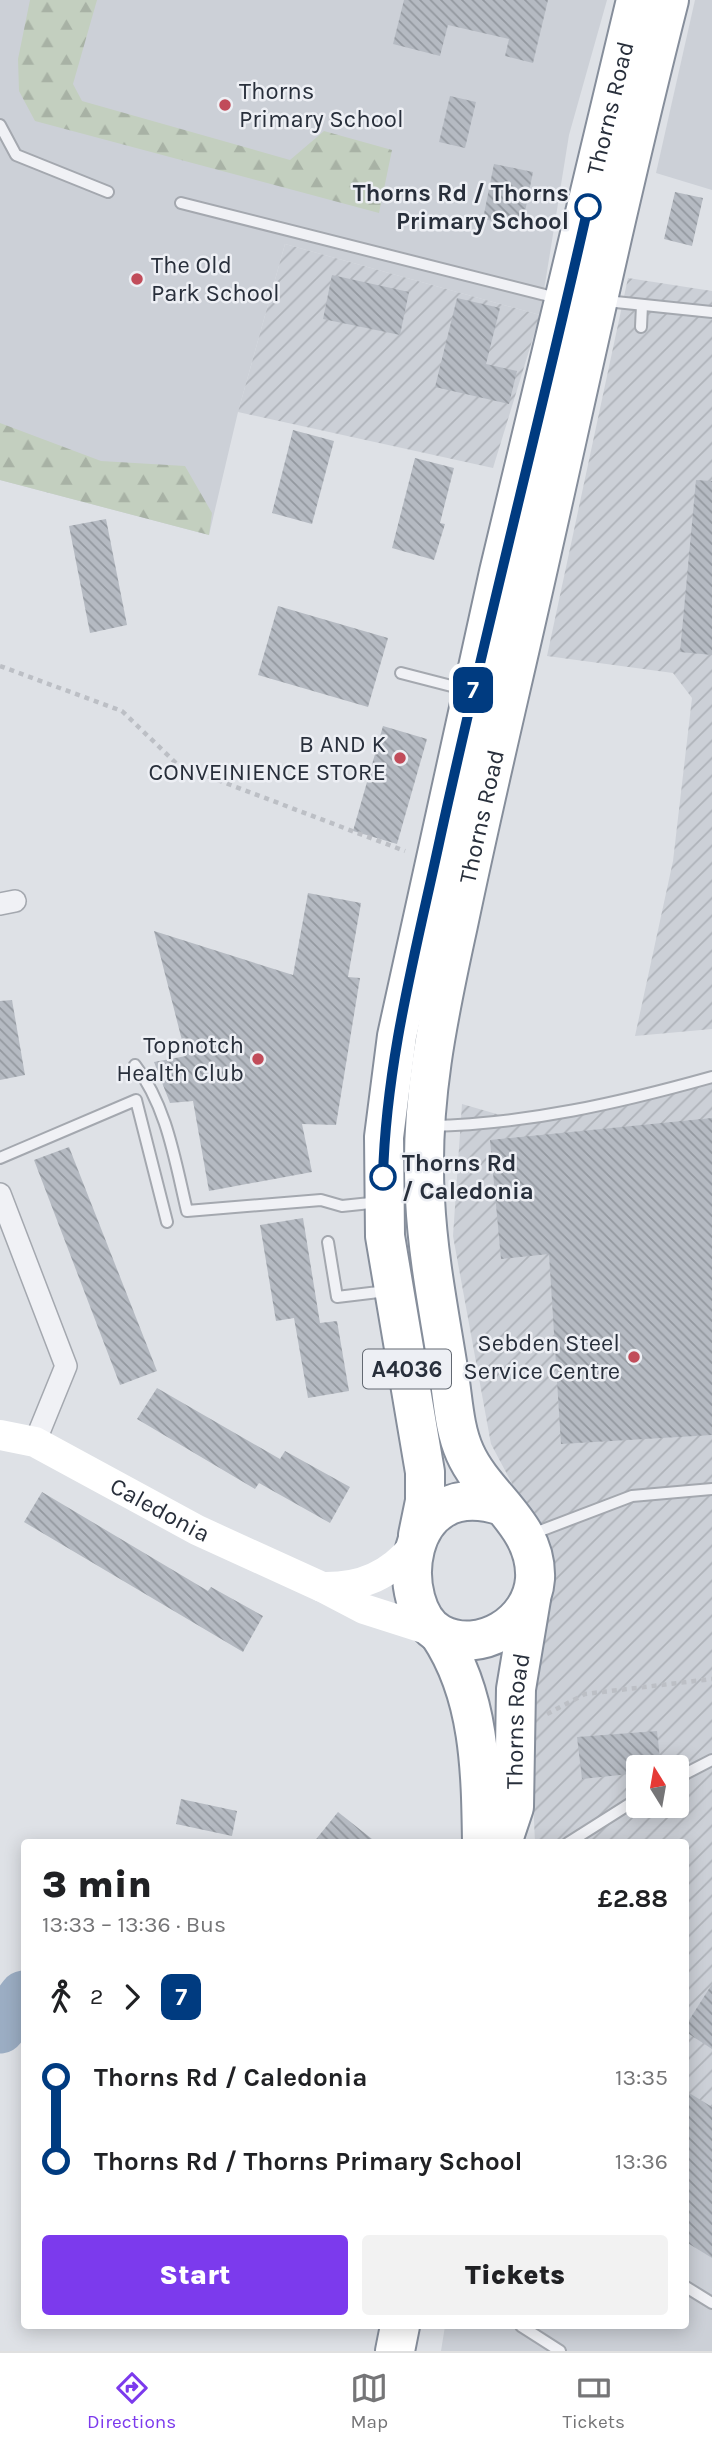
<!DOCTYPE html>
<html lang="en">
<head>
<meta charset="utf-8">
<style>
	:root { --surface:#fff; --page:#f2f2f2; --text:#202124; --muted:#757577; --line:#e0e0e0; --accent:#7c3aed }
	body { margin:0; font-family:Karla,sans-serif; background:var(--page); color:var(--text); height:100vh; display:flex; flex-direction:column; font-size:26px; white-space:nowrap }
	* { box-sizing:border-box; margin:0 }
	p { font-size:23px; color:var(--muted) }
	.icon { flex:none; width:38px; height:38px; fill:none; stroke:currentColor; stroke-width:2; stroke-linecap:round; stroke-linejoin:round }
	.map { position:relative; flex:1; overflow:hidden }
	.panel { position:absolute; left:21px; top:1839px; width:668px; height:490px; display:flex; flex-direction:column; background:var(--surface); border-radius:7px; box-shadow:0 4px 18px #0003 }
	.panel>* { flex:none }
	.badge { padding:0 14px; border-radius:10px; font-size:24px; line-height:46px }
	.needle { width:46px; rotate:349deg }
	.fabs { position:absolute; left:626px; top:1755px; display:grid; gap:14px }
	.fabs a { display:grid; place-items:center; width:63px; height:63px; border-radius:7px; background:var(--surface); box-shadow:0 4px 18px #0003; font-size:35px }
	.map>.badge { position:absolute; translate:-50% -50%; box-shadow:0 0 0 4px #fff }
	.legs { display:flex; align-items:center; gap:10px; height:77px; padding:0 21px; font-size:23px }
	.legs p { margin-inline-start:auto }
	.head { display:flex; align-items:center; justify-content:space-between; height:119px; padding:0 21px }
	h1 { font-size:38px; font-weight:800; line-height:52px }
	.button { display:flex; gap:14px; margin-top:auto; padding:14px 21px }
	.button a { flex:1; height:80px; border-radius:7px; background:var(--accent); color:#fff; font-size:28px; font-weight:800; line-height:80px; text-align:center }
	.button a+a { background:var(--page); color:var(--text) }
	ul { padding:0 21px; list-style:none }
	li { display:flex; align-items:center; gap:24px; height:84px; font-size:26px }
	li i { display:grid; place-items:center; width:10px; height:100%; margin:0 9px; background:currentColor }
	li i::after { content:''; width:18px; height:18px; margin:-9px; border:5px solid; border-radius:50%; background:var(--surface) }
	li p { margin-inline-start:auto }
	li:first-child i { background:linear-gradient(#0000 50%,currentColor 0) }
	li:last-child i { background:linear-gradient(currentColor 50%,#0000 0) }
	.tab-bar { display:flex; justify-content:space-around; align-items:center; height:98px; border-top:2px solid var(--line); background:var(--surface); font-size:19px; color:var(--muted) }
	.tab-bar a { display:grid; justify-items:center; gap:4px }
	.tab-bar .current { color:var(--accent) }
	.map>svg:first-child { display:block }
	.built { fill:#ccd0d7 }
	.industrial { fill:url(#industrial-furrows); fill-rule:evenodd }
	.forest { fill:url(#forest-firs) }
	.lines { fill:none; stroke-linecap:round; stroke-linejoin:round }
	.river { stroke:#9badc3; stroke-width:51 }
	.building { fill:url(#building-back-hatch) }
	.lane-casing { stroke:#a4a8af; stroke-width:14 }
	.street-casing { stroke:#a4a8af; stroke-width:24 }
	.highway-casing { stroke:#868e9b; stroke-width:42 }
	.path { stroke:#bcbfc5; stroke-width:4.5; stroke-dasharray:5 5; stroke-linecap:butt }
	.lane { stroke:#f0f1f5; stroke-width:10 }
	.street { stroke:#f0f1f5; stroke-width:21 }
	.secondary { stroke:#fff; stroke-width:30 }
	.highway { stroke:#fff; stroke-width:38 }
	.line-1-casing { stroke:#fff; stroke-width:16 }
	.line-1 { stroke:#003b80; stroke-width:10 }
	.poi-dot { fill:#c14c5a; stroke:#edeff4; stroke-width:2.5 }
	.stop-1-dot { fill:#fff; stroke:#003b80; stroke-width:3.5 }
	.labels { text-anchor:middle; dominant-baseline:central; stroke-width:5; stroke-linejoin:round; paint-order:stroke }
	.shield { fill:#edeff4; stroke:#636972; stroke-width:2 }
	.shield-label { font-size:23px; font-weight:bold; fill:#282f3b }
	.poi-label { font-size:24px; fill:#282f3b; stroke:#edeff4; text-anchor:end }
	.street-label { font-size:24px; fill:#282f3b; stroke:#edeff4 }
	.stop-label { font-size:24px; font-weight:bold; fill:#282f3b; stroke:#edeff4; text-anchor:end }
</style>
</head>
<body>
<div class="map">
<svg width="712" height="2351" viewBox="0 0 712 2351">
	<defs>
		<pattern id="industrial-furrows" width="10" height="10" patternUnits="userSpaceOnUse" patternTransform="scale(1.75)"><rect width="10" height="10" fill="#ccd0d7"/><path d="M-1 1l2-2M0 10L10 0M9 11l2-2" fill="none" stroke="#afb3b9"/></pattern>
		<pattern id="forest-firs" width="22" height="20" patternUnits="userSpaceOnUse" patternTransform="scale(1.75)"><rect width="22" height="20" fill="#c3cfbf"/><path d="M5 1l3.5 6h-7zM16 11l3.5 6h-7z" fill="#a8b2a5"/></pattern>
		<pattern id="building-back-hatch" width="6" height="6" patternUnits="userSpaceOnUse" patternTransform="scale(1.75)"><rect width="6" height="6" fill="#b5bac2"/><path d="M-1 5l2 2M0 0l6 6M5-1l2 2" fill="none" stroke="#93989f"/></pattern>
	</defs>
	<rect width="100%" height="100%" fill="#dee1e6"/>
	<g class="built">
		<path d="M0,0H607L569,135L540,315L285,244L238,412L209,535L0,480Z"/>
		<path d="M695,0H712V190L656,173Z"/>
		<path d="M686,2116L712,2130V2351H441L445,2326H686Z"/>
	</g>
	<g class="industrial">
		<path d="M285,244L540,315L493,468L238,412Z"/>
		<path d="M628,278L712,291V1029L635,1036L673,861L692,698L673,673L547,656Z"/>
		<path d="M712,1077V2130L686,2116V1843H535L527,1657L542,1540L491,1444L453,1236L462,1104L500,1115L636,1098ZM639,1768H677V1806H639Z"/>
	</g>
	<g class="forest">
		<path d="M30,0H97L73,84L82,101L290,160L324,131L392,150L379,213L35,121L19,91L18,59Z"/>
		<path d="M0,423L101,461L185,466L212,513L209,535L0,480Z"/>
	</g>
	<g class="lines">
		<path class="river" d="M0,2028L24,1996"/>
	</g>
	<g class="building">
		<path d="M404,0H548L533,63L505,56L509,39L448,25L440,56L393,44Z"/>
		<path d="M450,96L476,102L465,148L439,142Z"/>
		<path d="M494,164L533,172L522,227L483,219Z"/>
		<path d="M675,192L703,198L692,246L664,239Z"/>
		<path d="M332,275L409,292L400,335L323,319Z"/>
		<path d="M457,298L500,308L486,364L517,371L509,404L435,387Z"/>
		<path d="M293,430L334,441L312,524L272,513Z"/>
		<path d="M415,458L454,468L440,523L445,524L434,560L392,548Z"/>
		<path d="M696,480L712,481V655L680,652Z"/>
		<path d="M106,519L127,625L90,633L69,526Z"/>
		<path d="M278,606L388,638L368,707L258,675Z"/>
		<path d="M383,726L427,739L397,844L353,831Z"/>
		<path d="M308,893L361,903L348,977L360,978L336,1125L302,1124L312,1172L209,1191L193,1101L170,1103L154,1062L186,1056L154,931L293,975Z"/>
		<path d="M12,1000L25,1075L0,1080V1001Z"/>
		<path d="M712,1118V1435L561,1444L549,1254L501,1259L490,1140Z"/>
		<path d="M69,1147L157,1371L120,1385L34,1160Z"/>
		<path d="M303,1218L320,1323L337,1321L349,1391L308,1398L294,1318L276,1321L260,1225Z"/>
		<path d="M157,1388L280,1459L285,1451L350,1487L330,1523L259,1483L255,1489L137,1419Z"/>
		<path d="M42,1492L208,1591L211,1587L263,1616L243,1652L24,1522Z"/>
		<path d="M657,1731L661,1768H639V1773L582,1779L577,1737Z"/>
		<path d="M181,1799L237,1811L232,1836L176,1824Z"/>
		<path d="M338,1812L377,1843H313Z"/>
		<path d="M712,1984V2049L686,2032V2025Z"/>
		<path d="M686,2091L712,2107V2258L686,2242Z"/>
	</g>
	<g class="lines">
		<g class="lane-casing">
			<g id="lane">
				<path d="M0,125L16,155L108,192"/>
				<path d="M181,203L557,298"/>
				<path d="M606,301L712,312"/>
				<path d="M641,327L642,305"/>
				<path d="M401,673L467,690"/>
				<path d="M135,1065C167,1106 175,1161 187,1211L321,1200L342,1206L380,1202"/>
				<path d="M431,1126C527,1124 619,1103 712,1077"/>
				<path d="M0,1158L136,1100L167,1222"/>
				<path d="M328,1242L337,1297L387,1291"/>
				<path d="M532,1534L632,1496L712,1489"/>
				<path d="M677,1778L712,1760"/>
				<path d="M568,1843L639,1798"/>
				<path d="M686,2287L712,2303"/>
				<path d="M521,2326L560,2351"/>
			</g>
		</g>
		<g class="street-casing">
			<g id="street">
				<path d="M0,904L15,901"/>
				<path d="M0,1194L66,1366L35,1442"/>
			</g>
		</g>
		<g class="highway-casing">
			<g id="highway">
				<path id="s2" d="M502,1506C400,1473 393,1609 440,1634C480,1655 532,1623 535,1579C538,1525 485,1498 465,1453C454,1429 453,1400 449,1375C440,1317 428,1259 425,1199C419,1106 438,1016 458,925C476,838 496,752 516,665C567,444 613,220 669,0"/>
				<path id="s3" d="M418,1535L425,1501V1472L385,1236L384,1137L397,1036L499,572L636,0"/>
				<path d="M439,1634C480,1695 481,1770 482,1843"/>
				<path id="s4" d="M502,1843L514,1807L516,1689L531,1599"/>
				<path d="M395,2351L400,2326"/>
			</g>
		</g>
		<g class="path">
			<path d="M0,666L122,711L178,765L405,851"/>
			<path d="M547,1714L585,1694L712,1679"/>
		</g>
		<use href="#lane" class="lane"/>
		<use href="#street" class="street"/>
		<g class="secondary">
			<path id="s1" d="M0,1435L35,1442L197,1530L322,1587L364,1609L436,1632"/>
			<path d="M322,1587C362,1588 390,1575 415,1545"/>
		</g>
		<use href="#highway" class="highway"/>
	</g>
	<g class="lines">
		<g class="line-1-casing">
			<path id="line-1" d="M383,1177C386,1060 417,947 441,834C487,624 541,416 588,207"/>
		</g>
		<use href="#line-1" class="line-1"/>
	</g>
	<g class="poi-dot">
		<circle cx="225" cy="105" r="7"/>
		<circle cx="137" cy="279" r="7"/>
		<circle cx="400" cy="758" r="7"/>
		<circle cx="258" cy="1059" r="7"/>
		<circle cx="634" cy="1357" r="7"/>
	</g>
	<g class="stop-1-dot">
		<circle cx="588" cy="207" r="12"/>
		<circle cx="383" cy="1177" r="12"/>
	</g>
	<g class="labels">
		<rect class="shield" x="363" y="1349.5" width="88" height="39" rx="5"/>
		<g class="shield-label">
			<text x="407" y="1369">A4036</text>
		</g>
		<g class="poi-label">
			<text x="239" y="91" text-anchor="start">Thorns<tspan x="239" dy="28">Primary School</tspan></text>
			<text x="151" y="265" text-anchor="start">The Old<tspan x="151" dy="28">Park School</tspan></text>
			<text x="386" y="744">B AND K<tspan x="386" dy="28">CONVEINIENCE STORE</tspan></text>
			<text x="244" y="1045">Topnotch<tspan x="244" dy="28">Health Club</tspan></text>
			<text x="620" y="1343">Sebden Steel<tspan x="620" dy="28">Service Centre</tspan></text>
		</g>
		<g class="street-label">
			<text stroke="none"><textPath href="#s3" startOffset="1456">Thorns Road</textPath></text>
			<text stroke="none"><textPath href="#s2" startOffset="1127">Thorns Road</textPath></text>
			<text stroke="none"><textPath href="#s1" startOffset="178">Caledonia</textPath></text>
			<text stroke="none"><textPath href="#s4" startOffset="124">Thorns Road</textPath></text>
		</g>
		<g class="stop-label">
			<text x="569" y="193">Thorns Rd / Thorns<tspan x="569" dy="28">Primary School</tspan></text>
			<text x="402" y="1163" text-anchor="start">Thorns Rd<tspan x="402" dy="28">/ Caledonia</tspan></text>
		</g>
	</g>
</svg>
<div class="fabs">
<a><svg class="needle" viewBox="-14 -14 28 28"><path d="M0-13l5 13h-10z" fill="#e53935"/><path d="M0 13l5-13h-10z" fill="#757577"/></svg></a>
</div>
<b class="badge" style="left:473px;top:690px;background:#003b80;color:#fff">7</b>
<section class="panel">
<div class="head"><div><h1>3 min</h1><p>13:33 – 13:36 · Bus</p></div><b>£2.88</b></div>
<div class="legs"><svg class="icon" aria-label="walk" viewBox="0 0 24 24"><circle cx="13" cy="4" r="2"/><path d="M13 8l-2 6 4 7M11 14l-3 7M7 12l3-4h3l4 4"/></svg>2<svg class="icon" aria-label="forward" viewBox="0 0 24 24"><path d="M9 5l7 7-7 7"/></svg><b class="badge" style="background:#003b80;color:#fff">7</b></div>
<ul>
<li><i style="color:#003b80"></i><b>Thorns Rd / Caledonia</b><p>13:35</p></li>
<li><i style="color:#003b80"></i><b>Thorns Rd / Thorns Primary School</b><p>13:36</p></li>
</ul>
<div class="button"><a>Start</a><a>Tickets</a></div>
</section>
</div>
<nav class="tab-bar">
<a class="current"><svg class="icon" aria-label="directions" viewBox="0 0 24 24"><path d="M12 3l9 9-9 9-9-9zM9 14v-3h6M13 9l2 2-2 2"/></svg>Directions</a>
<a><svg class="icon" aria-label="map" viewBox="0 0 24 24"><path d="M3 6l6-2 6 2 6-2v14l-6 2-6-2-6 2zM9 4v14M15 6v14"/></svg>Map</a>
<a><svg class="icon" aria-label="tickets" viewBox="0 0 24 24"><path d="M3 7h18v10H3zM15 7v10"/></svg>Tickets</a>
</nav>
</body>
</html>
